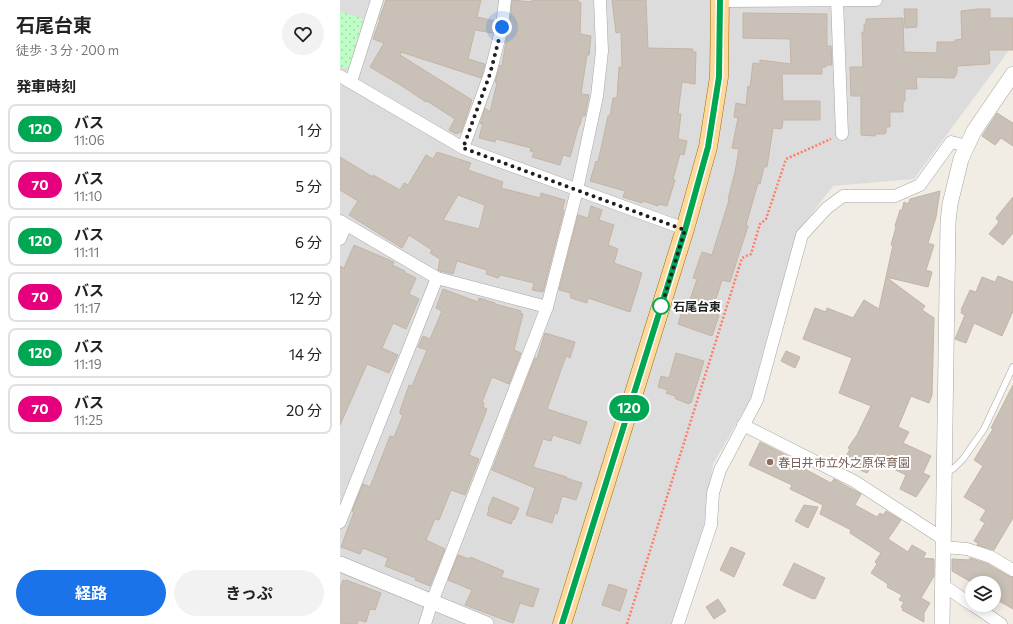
<!DOCTYPE html>
<html lang="ja">
<head>
<meta charset="utf-8">
<style>
	:root { --surface:#fff; --page:#f2f2f2; --text:#222; --muted:#767676; --line:#e0e0e0; --accent:#1a73e8 }
	body { margin:0; font-family:Commissioner,"Noto Sans JP",sans-serif; background:var(--page); color:var(--text); height:100vh; display:flex; flex-direction:column; font-size:15px; white-space:nowrap }
	* { box-sizing:border-box; margin:0 }
	p { font-size:13px; color:var(--muted) }
	.icon { flex:none; width:22px; height:22px; fill:none; stroke:currentColor; stroke-width:2; stroke-linecap:round; stroke-linejoin:round }
	.map { position:relative; flex:1; overflow:hidden }
	.panel { display:flex; flex-direction:column; background:var(--surface); width:340px }
	.panel>* { flex:none }
	.badge { padding:0 8px; border-radius:13px; font-size:14px; line-height:26px }
	.controls { position:absolute; left:625px; top:576px; display:grid; gap:8px }
	.controls a { display:grid; place-items:center; width:36px; height:36px; border-radius:50%; background:var(--surface); box-shadow:0 2px 10px #0003; font-size:20px }
	.you { position:absolute; width:20px; height:20px; margin:-10px; border:3px solid #fff; border-radius:50%; background:#1a73e8; box-shadow:0 0 0 6px #1a73e833 }
	.map>.badge { position:absolute; translate:-50% -50%; box-shadow:0 0 0 2px #fff }
	h2 { padding:0 16px; font-size:15px; line-height:36px }
	.round { display:grid; place-items:center; flex:none; width:42px; height:42px; border-radius:21px; background:var(--page) }
	.headline { display:flex; align-items:center; justify-content:space-between; height:68px; padding:0 16px }
	h1 { font-size:19px; font-weight:700; line-height:30px }
	.primary-button { display:flex; gap:8px; margin-top:auto; padding:8px 16px }
	.primary-button a { flex:1; height:46px; border-radius:24px; background:var(--accent); color:#fff; font-size:16px; font-weight:700; line-height:46px; text-align:center }
	.primary-button a+a { background:var(--page); color:var(--text) }
	ul { padding:0; list-style:none }
	li { display:flex; align-items:center; gap:12px; height:50px; margin:0 8px 6px; padding:0 8px; border:2px solid var(--line); border-radius:8px }
	li div { flex:1 }
	li b { display:block; font-size:15px }
	li em { font-style:normal }
	li .badge { min-width:44px; font-weight:700; text-align:center }
	main { display:flex; flex:1; min-height:0 }
	.map>svg:first-child { display:block }
	.residential { fill:#dddcdc }
	.park { fill:url(#park-dots) }
	.building { fill:#c9c0b7; stroke:#c4b4a5; fill-rule:evenodd }
	.lines { fill:none; stroke-linecap:round; stroke-linejoin:round }
	.service-casing { stroke:#a6a6a6; stroke-width:7 }
	.minor-casing { stroke:#a6a6a6; stroke-width:13 }
	.tertiary-casing { stroke:#a6a6a6; stroke-width:16 }
	.primary-casing { stroke:#9a6e00; stroke-width:19 }
	.path { stroke:#ff7d67; stroke-width:2.5; stroke-dasharray:2 2; stroke-linecap:butt }
	.service { stroke:#fff; stroke-width:6 }
	.minor { stroke:#fff; stroke-width:12 }
	.tertiary { stroke:#fff; stroke-width:15 }
	.primary { stroke:#ffd89b; stroke-width:18 }
	.line-casing { stroke:#fff; stroke-width:9 }
	.line { stroke:#00a651; stroke-width:6 }
	.walk { stroke:#1f1f1f; stroke-width:4; stroke-dasharray:0 7.2 }
	.stop-dot { fill:#fff; stroke:#00a651; stroke-width:2 }
	.education-dot { fill:#8d6e63; stroke:#fff; stroke-width:1.5 }
	.labels { text-anchor:middle; dominant-baseline:central; stroke-width:4; stroke-linejoin:round; paint-order:stroke }
	.stop-label { font-size:12px; font-weight:bold; fill:#1f1f1f; stroke:#fff; text-anchor:start }
	.education-label { font-size:12px; fill:#785e54; stroke:#fff; text-anchor:start }
</style>
</head>
<body>
<main>
<section class="panel">
<div class="headline"><div><h1>石尾台東</h1><p>徒歩 · 3 分 · 200 m</p></div><a class="round"><svg class="icon" aria-label="heart" viewBox="0 0 24 24"><path d="M12 20l-8-8c-3-5 5-10 8-4 3-6 11-1 8 4z"/></svg></a></div>
<h2>発車時刻</h2>
<ul>
<li><span class="badge" style="background:#00a651;color:#fff">120</span><div><b>バス</b><p>11:06</p></div><em>1 分</em></li>
<li><span class="badge" style="background:#e6007e;color:#fff">70</span><div><b>バス</b><p>11:10</p></div><em>5 分</em></li>
<li><span class="badge" style="background:#00a651;color:#fff">120</span><div><b>バス</b><p>11:11</p></div><em>6 分</em></li>
<li><span class="badge" style="background:#e6007e;color:#fff">70</span><div><b>バス</b><p>11:17</p></div><em>12 分</em></li>
<li><span class="badge" style="background:#00a651;color:#fff">120</span><div><b>バス</b><p>11:19</p></div><em>14 分</em></li>
<li><span class="badge" style="background:#e6007e;color:#fff">70</span><div><b>バス</b><p>11:25</p></div><em>20 分</em></li>
</ul>
<div class="primary-button"><a>経路</a><a>きっぷ</a></div>
</section>
<div class="map">
<svg width="673" height="624" viewBox="0 0 673 624">
	<defs>
		<pattern id="park-dots" width="8" height="8" patternUnits="userSpaceOnUse"><rect width="8" height="8" fill="#befec6"/><path d="M2 2h.1M6 6h.1" fill="none" stroke="#a3d9aa" stroke-width="1.8" stroke-linecap="round"/></pattern>
	</defs>
	<rect width="100%" height="100%" fill="#f1ede4"/>
	<path class="residential" d="M0,0H673V45L574,179L493,186L457,233L410,400L373,464L364,525L332,624H0Z"/>
	<path class="park" d="M0,11L23,19L9,67L3,68L0,67Z"/>
	<g class="building">
		<path d="M46,0H141L137,17L155,21L153,33L135,30L128,59L145,64L141,78L61,52L60,55L132,100L121,132L116,134L109,130L115,119L87,101L86,102L62,86L30,67L44,43L33,39L40,20H39Z"/>
		<path d="M172,0L192,2V0H238V2L241,3L240,34L251,36L249,55H247L241,94L249,95L245,116H242L240,125H239L230,157L223,155L220,165L192,157L194,152L190,151L191,148L156,139L155,142L139,138L143,123L140,124L145,108L150,112L157,83L155,82L160,65L162,66L165,47L170,24Z"/>
		<path d="M272,0H306L308,48L353,49V52H356L355,84L342,82L338,114H341L338,139L347,141L344,155L340,154L333,179L335,180L327,206L319,204L318,206L303,201L302,203L283,197L285,191L250,181L256,161L258,162L268,116H270L273,98H277L279,67H282L281,32L276,33Z"/>
		<path d="M564,9H577V27L565,28Z"/>
		<path d="M638,9H650V18H673V50H649L650,63L649,64L617,66V73L614,78L576,77L577,89H565V101H563V112H550V127H546V133H544V134H535V136L521,135V96H511L510,67H523L522,32H524V24H526V19L563,18L564,52L597,53V42H615V40L622,39L621,11Z"/>
		<path d="M403,13L487,14V46H491L492,65H486V67H482V74H442L443,101H480V120H443L442,128L441,129L433,128L427,167H424L420,184L418,183L406,225L408,226L390,282L382,280L374,305L378,306L375,314L379,315L372,336L338,324L345,302L349,303L357,279L353,278L362,252L372,255L389,200L388,199L395,172L399,149L392,148L398,118L394,117L396,103L406,105L408,86L410,87L413,63L420,64V60L451,64L450,39L403,38Z"/>
		<path d="M657,113L673,123V146L661,138L655,145L642,136Z"/>
		<path d="M97,152L131,163L128,170L163,182L161,188L200,198L201,193L225,200L222,210H224L203,292L192,290L194,283L161,275L158,278L146,274L147,270L117,261L113,274L100,271L98,270L100,259L90,253L92,250L69,235L62,248L9,215L18,201L0,190V157L33,177V175L60,190L64,183L68,185L86,155L93,159ZM118,195L145,205L139,229L103,220Z"/>
		<path d="M600,191L596,217L588,243L594,245L586,270L592,272L588,287L546,277L553,245H551L556,227L555,226L560,210H562L564,202L568,204L570,199Z"/>
		<path d="M673,197V233L663,245L649,234L659,222L656,218Z"/>
		<path d="M251,206L262,210L259,220L274,225L268,245L278,249L274,263L302,273L290,312L248,298L247,303L231,298V297L230,296L231,293L219,290L238,215L248,218Z"/>
		<path d="M14,245L54,262L52,265L65,271L64,272L76,278L69,294L79,299L66,329L53,323L42,348L58,355L49,373L27,364L0,425V266L4,268Z"/>
		<path d="M658,276L673,282V311L662,336L634,323L626,343L615,339L625,315L621,313L622,311L621,310L630,290L636,292L642,277L655,282Z"/>
		<path d="M546,277L585,306L582,310L594,318L592,395L589,403L571,396L558,427L569,432L563,443L591,456L583,473L590,476L576,497L560,489L566,475L535,460L527,473L503,462L510,449L508,448L517,435L531,406L499,393L512,358L463,339L475,308L486,312L487,308L513,318L524,300L539,309Z"/>
		<path d="M103,289L138,302L139,298L155,303V304L181,311L180,313L183,314L174,350L181,353L169,384L152,377L142,402L144,403L143,407L147,409L129,455L139,459L125,495L111,490L99,520L95,519L86,540L105,549L90,586L75,580L76,578L45,566L48,558L23,548L20,554L1,547L14,512L12,511L23,484L30,487L50,436L54,437L63,415L60,414V411L69,385L72,386L87,350L78,347L83,336L90,339L102,311L96,308Z"/>
		<path d="M205,333L235,342L230,358L226,356L207,409L247,422L240,444L213,435L211,441L203,439L193,467L227,477L226,478L242,483L236,500L222,496L217,514L215,513L212,523L186,515L195,488L152,470L195,358L197,359Z"/>
		<path d="M446,351L460,357L455,368L441,361Z"/>
		<path d="M336,353L364,361L351,403L349,402V404L336,399L335,396L326,393L328,390L318,387L321,376L329,378Z"/>
		<path d="M673,385V518L654,550L637,545L638,543L634,541L645,523L640,520L646,510L624,497L643,466L634,460L653,429L651,428Z"/>
		<path d="M420,442L464,464L463,468L491,483L494,479L510,488L521,494L515,505L537,517L540,513L543,515L546,511L561,520L548,539L568,552L572,545L586,553L583,558L594,559V576L581,598L590,603L584,613V622L562,610L563,608L561,607L564,602L559,600L562,595L547,587L548,584L531,573L537,564L535,562L541,553L510,533L511,530L480,514L483,505L450,489L452,485L409,465Z"/>
		<path d="M153,497L179,508L174,520L173,519L171,524L147,515L149,510L148,509Z"/>
		<path d="M464,505L478,507L468,528L455,521Z"/>
		<path d="M391,547L405,553L394,577L380,570Z"/>
		<path d="M118,555L129,559L130,557L164,571L161,577L199,589L193,607L180,603L173,623L125,605L132,590L108,580Z"/>
		<path d="M630,558L648,564L669,576L673,577V609L654,598V583H633L612,571V559L629,560Z"/>
		<path d="M454,563L485,578L475,599L473,598V599L443,585Z"/>
		<path d="M3,580L5,581L6,580L41,593L35,610L30,609L26,622L19,620L17,624H0V588Z"/>
		<path d="M269,584L287,590L280,611L262,605Z"/>
		<path d="M378,599L386,611L374,619L366,607Z"/>
	</g>
	<g class="lines">
		<g class="service-casing">
			<path id="service" d="M605,474L614,468L623,459L644,429L673,367"/>
		</g>
		<g class="minor-casing">
			<g id="minor">
				<path d="M497,0L502,134"/>
				<path d="M380,1L536,0"/>
				<path d="M0,76L123,148L345,229"/>
				<path d="M11,82L37,0"/>
				<path d="M123,148L150,74L162,27L165,0"/>
				<path d="M0,221L97,278L207,307"/>
				<path d="M0,239L6,225"/>
				<path d="M403,425L514,481L591,531L603,539"/>
				<path d="M0,522L97,278"/>
				<path d="M604,547L627,549L651,557L673,570"/>
				<path d="M603,585L632,605"/>
				<path d="M633,605L661,624"/>
				<path d="M85,624L92,602L207,307L237,190L257,96L262,51L260,0"/>
				<path d="M338,624L371,525L373,493L380,470L417,400L462,235L487,208L503,196H555L580,185L611,142L627,146"/>
			</g>
		</g>
		<g class="tertiary-casing">
			<g id="tertiary">
				<path d="M0,564L146,624"/>
				<path d="M602,624L608,222L610,204L621,159L634,131L673,74"/>
			</g>
		</g>
		<g class="primary-casing">
			<path id="primary" d="M222,624L345,229L368,147L379,77L380,0"/>
		</g>
		<path class="path" d="M287,624L402,258L411,254L420,224L426,219L446,159L491,139"/>
		<use href="#service" class="service"/>
		<use href="#minor" class="minor"/>
		<use href="#tertiary" class="tertiary"/>
		<use href="#primary" class="primary"/>
	</g>
	<g class="lines">
		<g class="line-casing">
			<path id="line" d="M222,624L345,230L368,147L379,77L380,0"/>
		</g>
		<use href="#line" class="line"/>
		<path class="walk" d="M162,27L150,74L123,148L345,230L320,311L321,306"/>
	</g>
	<circle class="stop-dot" cx="321" cy="306" r="8"/>
	<circle class="education-dot" cx="430" cy="462" r="4"/>
	<g class="labels">
		<g class="stop-label">
			<text x="333" y="306">石尾台東</text>
		</g>
		<g class="education-label">
			<text x="438" y="462">春日井市立外之原保育園</text>
		</g>
	</g>
</svg>
<div class="controls">
<a><svg class="icon" aria-label="layers" viewBox="0 0 24 24"><path d="M12 4l9 5-9 5-9-5zM3 14l9 5 9-5"/></svg></a>
</div>
<div class="you" style="left:162px;top:27px"></div>
<b class="badge" style="left:289px;top:408px;background:#00a651;color:#fff">120</b>
</div>
</main>
</body>
</html>
